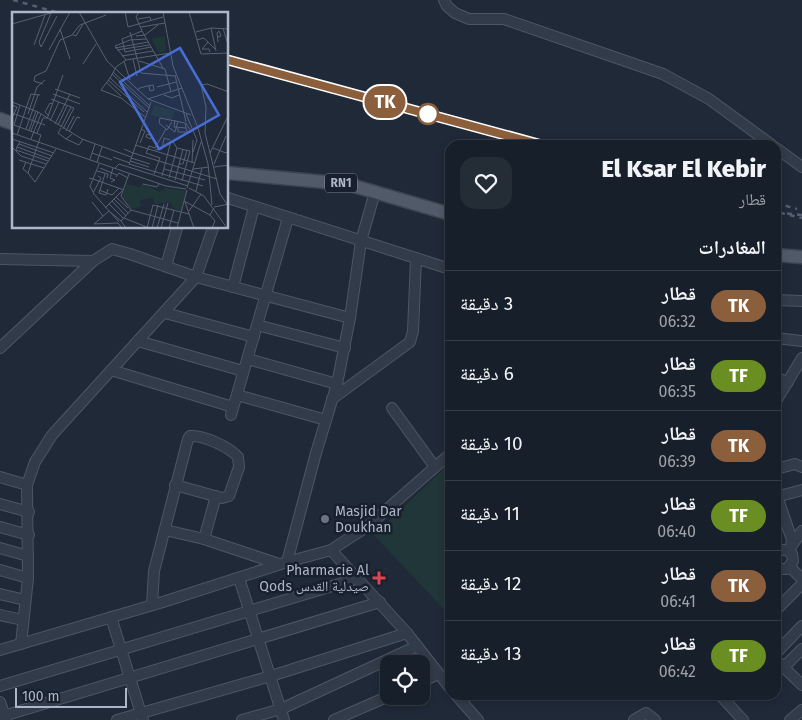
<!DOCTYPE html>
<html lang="ar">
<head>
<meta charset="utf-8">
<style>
	:root { --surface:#171f2a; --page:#242c36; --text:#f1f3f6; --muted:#9ea2a8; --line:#363d47 }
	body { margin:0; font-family:"Fira Sans","Noto Naskh Arabic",sans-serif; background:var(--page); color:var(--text); direction:rtl; height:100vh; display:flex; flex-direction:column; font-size:19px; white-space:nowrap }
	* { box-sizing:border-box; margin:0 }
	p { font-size:16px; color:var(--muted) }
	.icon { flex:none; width:28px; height:28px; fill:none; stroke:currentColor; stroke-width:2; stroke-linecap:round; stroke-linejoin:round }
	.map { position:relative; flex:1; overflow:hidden; direction:ltr }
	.side { position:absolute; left:445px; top:140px; width:336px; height:560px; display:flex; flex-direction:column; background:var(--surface); border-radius:15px; box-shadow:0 2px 8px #0003,0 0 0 1px var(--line); direction:rtl }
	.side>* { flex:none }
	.badge { padding:0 10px; border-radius:16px; font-size:18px; line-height:32px }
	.buttons { position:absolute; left:380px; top:655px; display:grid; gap:10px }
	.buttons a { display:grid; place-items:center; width:50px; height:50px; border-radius:10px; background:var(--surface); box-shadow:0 2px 8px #0003,0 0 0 1px var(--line); font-size:25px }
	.scale { position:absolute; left:15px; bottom:12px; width:112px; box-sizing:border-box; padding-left:5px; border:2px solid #acb6c6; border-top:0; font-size:14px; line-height:18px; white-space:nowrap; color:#acb6c6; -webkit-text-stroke:4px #18202d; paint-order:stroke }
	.map>.badge { position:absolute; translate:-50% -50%; box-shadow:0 0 0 2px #fff }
	h2 { padding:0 15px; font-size:19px; line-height:45px }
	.round { display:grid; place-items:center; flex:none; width:52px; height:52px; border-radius:15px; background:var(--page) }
	.headline { display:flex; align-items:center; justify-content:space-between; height:85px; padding:0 15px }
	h1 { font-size:24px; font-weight:800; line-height:38px }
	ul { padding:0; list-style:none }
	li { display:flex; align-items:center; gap:15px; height:70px; padding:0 15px; border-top:1px solid var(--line) }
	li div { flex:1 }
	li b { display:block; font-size:19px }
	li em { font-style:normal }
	li .badge { min-width:55px; font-weight:700; text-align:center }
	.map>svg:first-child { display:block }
	.green { fill:#213639 }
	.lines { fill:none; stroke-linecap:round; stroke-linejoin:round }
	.minor-casing { stroke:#4d5664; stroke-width:12 }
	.major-casing { stroke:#3c4452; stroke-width:15 }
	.minor { stroke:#323b49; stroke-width:10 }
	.major { stroke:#505a69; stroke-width:12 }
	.rail { stroke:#545f70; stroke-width:2.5; stroke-dasharray:5 5; stroke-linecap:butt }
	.line-casing { stroke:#fff; stroke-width:11 }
	.line { stroke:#8b5e3c; stroke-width:8 }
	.stop-dot { fill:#fff; stroke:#8b5e3c; stroke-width:2.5 }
	.worship-dot { fill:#6b7280; stroke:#18202d; stroke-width:2 }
	.health-dot { fill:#e0444e; stroke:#18202d; stroke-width:2 }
	.labels { text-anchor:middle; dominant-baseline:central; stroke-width:5; stroke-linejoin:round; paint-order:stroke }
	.shield { fill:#18202d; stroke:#808998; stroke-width:1 }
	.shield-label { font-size:12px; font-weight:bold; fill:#acb6c6 }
	.poi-label { font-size:14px; fill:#acb6c6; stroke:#18202d; text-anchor:start }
	.inset-road { fill:none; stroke:#576171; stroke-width:1 }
	.view { fill:#486dd3; fill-opacity:0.15; stroke:#486dd3; stroke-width:2.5 }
	.inset-edge { fill:none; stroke:#acb6c6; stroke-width:2.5 }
</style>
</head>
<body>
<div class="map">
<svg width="802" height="720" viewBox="0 0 802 720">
	<rect width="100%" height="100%" fill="#1f2938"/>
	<path class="green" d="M450,463V616L374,535Z"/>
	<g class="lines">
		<g class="minor-casing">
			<g id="minor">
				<path d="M444,0L447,6L455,13L469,19H504L663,74L709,99L772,145"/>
				<path d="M776,148L802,167"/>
				<path d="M375,192L361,241L350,318L337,384L316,453L287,562L331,550L368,526L450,454"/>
				<path d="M228,198L450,269"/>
				<path d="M0,259L93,261"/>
				<path d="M166,266L177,228"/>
				<path d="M233,287L254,207"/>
				<path d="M776,300L802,301"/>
				<path d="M165,313L254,337"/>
				<path d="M257,325L345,348"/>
				<path d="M776,338L802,341"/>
				<path d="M138,341L243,371"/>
				<path d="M0,348L93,261L112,249L130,254L196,277L350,318"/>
				<path d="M248,359L337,384"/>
				<path d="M111,370L233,407"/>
				<path d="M776,378L788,382"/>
				<path d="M237,395L326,420"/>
				<path d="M332,399L410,342L413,331L416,258"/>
				<path d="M776,401L802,358"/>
				<path d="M392,408L435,467"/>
				<path d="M231,415L288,218"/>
				<path d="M776,469L795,464L802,467"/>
				<path d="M0,477L27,485L35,462L52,435L196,277L213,228"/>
				<path d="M776,493L792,540L790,552"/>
				<path d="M776,497L802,490"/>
				<path d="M0,504L29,512"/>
				<path d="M0,527L29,535"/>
				<path d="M165,530L204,539L279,564"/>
				<path d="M204,539L216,496"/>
				<path d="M792,545L802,531"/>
				<path d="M0,548L28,556"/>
				<path d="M331,550L407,633L450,688"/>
				<path d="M776,550H787L792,554L793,561L787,569H776"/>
				<path d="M790,567L802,579"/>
				<path d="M0,570L28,578"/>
				<path d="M239,578L284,720"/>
				<path d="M0,594L25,600"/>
				<path d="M152,605L154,571L188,439L190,436C204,435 229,447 238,457L239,467L229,496L222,498L175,485"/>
				<path d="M776,610L802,584"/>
				<path d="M0,615L23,620"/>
				<path d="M111,617L143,720"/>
				<path d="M21,644L28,578L27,485"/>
				<path d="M0,650L163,602L287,562"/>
				<path d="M776,653L802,626"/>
				<path d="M776,660L802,685"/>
				<path d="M784,667L802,649"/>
				<path d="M421,682L438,674"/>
				<path d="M0,686L359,578"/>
				<path d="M456,695L478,720"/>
				<path d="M720,695L743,720"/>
				<path d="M0,702L6,720"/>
				<path d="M0,717L380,602"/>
				<path d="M117,720L271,676L407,633"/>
				<path d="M242,720L281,709L417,646"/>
				<path d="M334,720L389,696"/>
				<path d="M634,720L646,713L655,720"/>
				<path d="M790,720L802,710"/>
			</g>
		</g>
		<g class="major-casing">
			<g id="major">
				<path d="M0,119L14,124"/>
				<path d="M228,173L347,184L450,214"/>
				<path d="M776,255L802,257"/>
			</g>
		</g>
		<use href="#minor" class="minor"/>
		<use href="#major" class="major"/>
		<g class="rail">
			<path d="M13,0L63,14"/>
			<path d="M228,60L542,145"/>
			<path d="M776,203L797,209"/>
			<path d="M802,215L781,213L802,218"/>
		</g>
	</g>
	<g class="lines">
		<g class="line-casing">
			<path id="line" d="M228,60L542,145"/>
		</g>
		<use href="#line" class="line"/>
	</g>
	<circle class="stop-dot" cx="428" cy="114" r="10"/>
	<circle class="worship-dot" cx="325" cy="519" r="5"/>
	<path class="health-dot" d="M376.5 570.5h5v5h5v5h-5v5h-5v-5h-5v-5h5z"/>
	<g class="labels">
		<rect class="shield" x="325" y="173.5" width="32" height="19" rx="4"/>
		<g class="shield-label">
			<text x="341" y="183">RN1</text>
		</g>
		<g class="poi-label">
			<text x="335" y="511">Masjid Dar<tspan x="335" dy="16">Doukhan</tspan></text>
			<text x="369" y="570" text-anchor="end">Pharmacie Al<tspan x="369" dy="16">Qods صيدلية القدس</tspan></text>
		</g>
	</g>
	<g transform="translate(12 12)">
		<rect width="216" height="216" fill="#1f2938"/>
		<path d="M153,24L154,40L147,41L139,27ZM142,93L163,99L159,109L139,103ZM130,171L147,180L154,176L174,179L169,199L161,196L158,190L143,192L141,186L128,188V195L119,197L110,184L115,172L128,175Z" fill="#213639"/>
		<path class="inset-road" d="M67,0L95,49L136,87M113,0L116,15L151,5M127,0L124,5L130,19L151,56M151,0L161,54L186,116L196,152L200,193M177,0L185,28M39,1L27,30L29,35L45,4M126,7L138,5L139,9M0,12L42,0M129,15L153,11M211,16L217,36M48,17L58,47M118,20L129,61L163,64M184,20L199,16M61,23L64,24L71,12M124,24L133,23L146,13M206,25L209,24L207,19L205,21L206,30M134,27L118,28L103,34L114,48L158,41M196,30L190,37H197L198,40M22,33L33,3M103,36L136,30M37,38L58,0M105,38L137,33M204,39L199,16L217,17M113,40L110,27L130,19M113,40L139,35M189,42L185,28L192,26L203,37M189,42L217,41M110,44L141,39M121,47L125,64M114,48L104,55L98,66L135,100M112,49L118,68M127,49L153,57L159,80M71,52L84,32M101,60L138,94M100,62L137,96M163,63L174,110M98,66L89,78L109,86L133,105M96,68L132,100M94,70L109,84M31,72L22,69L23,64L34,59L48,28L60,23L68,13L94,3M145,75L164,70M170,76L136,87L179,103M43,77L68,86M125,78L128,76L135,74L141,73L142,78L138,79L137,74M41,82L68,92M152,83L160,86L167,83M39,87L62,96L51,117M0,90L26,100L70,127L119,145M139,90L121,141L205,167M0,93L5,95L0,106M8,93L2,113L29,123L16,161L11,157L14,150M0,101L33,113M16,102L25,75L33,68M174,102L185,128L181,140M37,104L33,100L38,91L41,92M35,107L51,63M163,108L162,115L174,116M38,109L47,90M160,110L155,118L147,111L148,106L173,111L175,120M43,112L58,82M46,113L55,94M154,113L163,120L166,109M49,115L59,95M49,116L46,121L54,127L60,122M166,116V120H179L174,111M14,117L26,83M17,118L24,99M19,119L26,100M54,119L62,104M57,120L65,105L68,106M0,121L154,174L174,177M25,121L31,106H34M135,122L140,124L139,127L134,125ZM5,123L19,82L28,83M0,127L42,141M19,127L29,102M54,127L67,133L71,127M160,128L165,136L178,139M8,130L5,135L38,147M128,131L133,119L129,117M7,132L40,144M123,133L183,151M0,135L9,144L34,152M5,135L4,138L36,149M143,136L154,117M201,136L214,141L217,138M112,137L121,141L117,153M143,138L150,137L152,126L158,128M80,141L100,148M198,141L193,121L194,95L189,73L195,72L217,80M101,145L118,151M119,146L138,152M78,147L83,132M7,148L32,156M118,149L137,155M85,150L90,135M180,151L181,128M87,152L81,167L112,178M117,152L191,174M167,152H171L175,138M202,152L214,124M202,155L217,153M88,156L105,163M103,156L107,152L176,174M152,157L193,168M181,157L197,155M85,159L96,162L95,166M16,161L23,170L44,137M93,162L87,181L94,183L96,177M117,162L109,184L119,198M142,162L148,146L134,141L137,134L143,136M86,164L89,166L81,181L107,210M150,164L159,129M104,165L107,161L116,166M77,166L81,167L78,174L81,180M157,166L165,136M163,168L171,137M170,169L178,139M99,170L103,168L98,166L101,156M131,172L145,175L147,172M175,176L189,130M177,176L192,184L215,216M87,178L100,183L107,176M184,179L190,156M104,185L116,196M102,187L116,201M100,189L114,204M172,189L198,203L202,196M80,190L91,204M173,190L182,216M97,192L111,206M215,192L208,182L198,141L217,102M202,195L217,192M93,196L110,179M177,199L189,182M198,203L203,209L200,216M112,206L137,216M109,209L97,199L82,212L106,211L110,216M114,216L109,209L119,198L166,211M135,216L141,193L177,202M140,216L146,193M145,216L152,192M149,216L156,191M157,216L162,198M165,216L175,178"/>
		<path class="view" d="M168,36L207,103L147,137L108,70Z"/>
		<rect width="216" height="216" class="inset-edge"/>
	</g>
</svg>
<div class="buttons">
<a><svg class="icon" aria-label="locate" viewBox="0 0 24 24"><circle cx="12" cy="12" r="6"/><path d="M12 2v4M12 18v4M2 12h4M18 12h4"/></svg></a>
</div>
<div class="scale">100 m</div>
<b class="badge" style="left:385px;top:102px;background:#8b5e3c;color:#fff">TK</b>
<section class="side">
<div class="headline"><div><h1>El Ksar El Kebir</h1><p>قطار</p></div><a class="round"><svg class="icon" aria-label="heart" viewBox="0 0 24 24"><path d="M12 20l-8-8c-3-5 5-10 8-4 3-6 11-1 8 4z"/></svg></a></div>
<h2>المغادرات</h2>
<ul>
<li><span class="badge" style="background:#8b5e3c;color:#fff">TK</span><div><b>قطار</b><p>06:32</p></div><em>3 دقيقة</em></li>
<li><span class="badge" style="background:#6b8e23;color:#fff">TF</span><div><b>قطار</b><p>06:35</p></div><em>6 دقيقة</em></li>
<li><span class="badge" style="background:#8b5e3c;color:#fff">TK</span><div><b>قطار</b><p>06:39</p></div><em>10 دقيقة</em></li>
<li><span class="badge" style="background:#6b8e23;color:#fff">TF</span><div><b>قطار</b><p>06:40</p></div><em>11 دقيقة</em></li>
<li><span class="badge" style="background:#8b5e3c;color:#fff">TK</span><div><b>قطار</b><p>06:41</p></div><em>12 دقيقة</em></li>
<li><span class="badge" style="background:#6b8e23;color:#fff">TF</span><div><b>قطار</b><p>06:42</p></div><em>13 دقيقة</em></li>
</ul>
</section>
</div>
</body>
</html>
